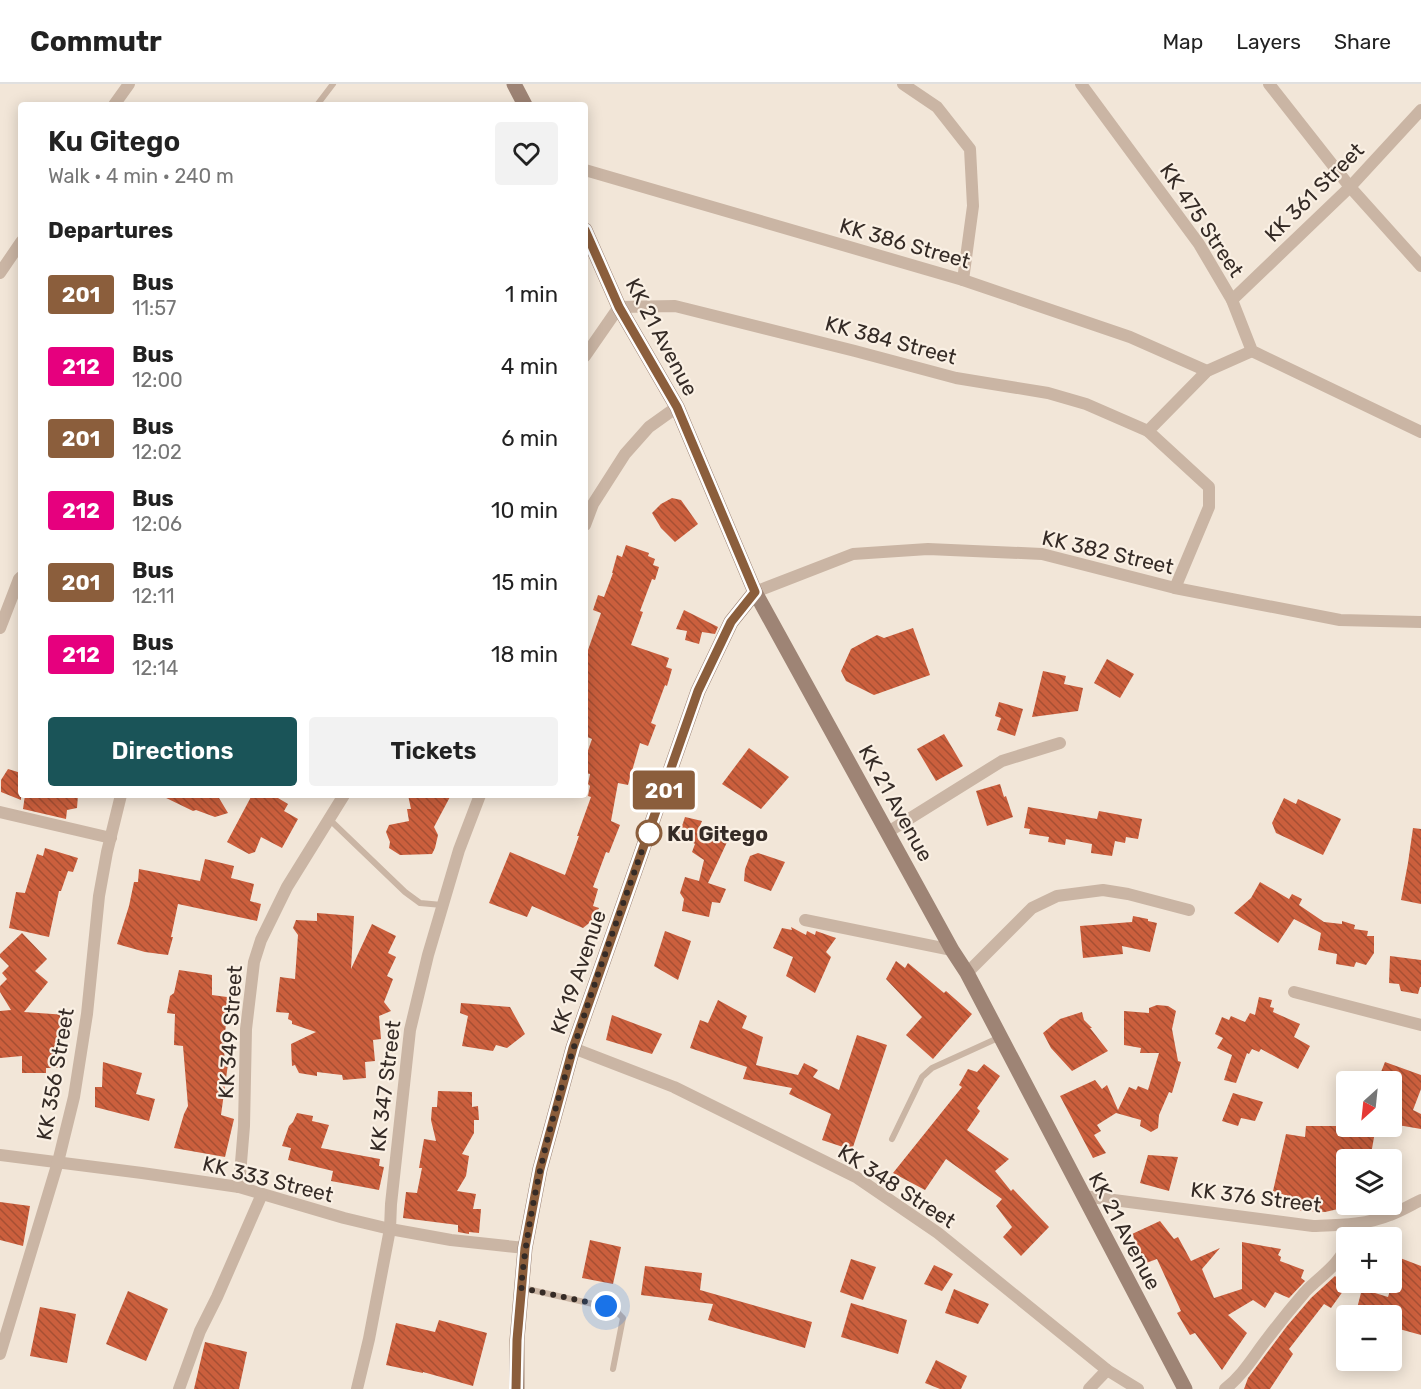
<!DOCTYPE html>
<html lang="en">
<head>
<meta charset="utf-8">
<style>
	:root { --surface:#fff; --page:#f2f2f2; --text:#222; --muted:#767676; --line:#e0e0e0; --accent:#1a5458 }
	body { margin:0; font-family:Rubik,sans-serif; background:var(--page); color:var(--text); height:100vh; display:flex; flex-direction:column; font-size:22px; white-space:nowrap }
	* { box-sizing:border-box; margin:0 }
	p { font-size:20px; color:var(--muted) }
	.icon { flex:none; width:33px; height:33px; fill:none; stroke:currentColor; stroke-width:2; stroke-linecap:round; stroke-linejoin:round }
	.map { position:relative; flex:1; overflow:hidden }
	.side { position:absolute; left:18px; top:18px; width:570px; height:696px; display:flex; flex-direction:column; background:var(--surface); border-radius:6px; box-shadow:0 3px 15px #0003 }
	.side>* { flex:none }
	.badge { padding:0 12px; border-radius:4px; font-size:21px; line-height:39px }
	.needle { width:39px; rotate:207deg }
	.fabs { position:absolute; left:1336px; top:987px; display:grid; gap:12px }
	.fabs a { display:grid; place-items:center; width:66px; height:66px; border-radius:6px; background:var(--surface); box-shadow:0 3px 15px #0003; font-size:30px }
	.you { position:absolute; width:30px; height:30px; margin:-15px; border:4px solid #fff; border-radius:50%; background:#1a73e8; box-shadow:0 0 0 9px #1a73e833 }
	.map>.badge { position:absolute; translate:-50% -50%; box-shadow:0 0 0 3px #fff }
	h2 { padding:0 30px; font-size:22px; line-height:54px }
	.round { display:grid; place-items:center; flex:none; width:63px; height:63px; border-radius:6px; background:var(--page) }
	.overview { display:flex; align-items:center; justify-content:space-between; height:102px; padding:0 30px }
	h1 { font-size:28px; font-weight:600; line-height:45px }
	.action { display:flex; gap:12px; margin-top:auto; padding:12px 30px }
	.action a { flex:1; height:69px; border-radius:6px; background:var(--accent); color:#fff; font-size:24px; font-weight:600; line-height:69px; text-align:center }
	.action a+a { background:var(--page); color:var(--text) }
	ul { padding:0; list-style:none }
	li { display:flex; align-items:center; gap:18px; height:72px; padding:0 30px }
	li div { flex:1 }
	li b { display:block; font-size:22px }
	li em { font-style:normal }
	li .badge { min-width:66px; font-weight:700; text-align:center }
	header { display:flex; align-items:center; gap:36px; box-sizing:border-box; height:84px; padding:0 30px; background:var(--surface); border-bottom:2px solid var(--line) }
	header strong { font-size:28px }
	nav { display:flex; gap:33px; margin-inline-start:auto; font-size:21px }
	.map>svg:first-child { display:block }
	.building { fill:url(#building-back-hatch) }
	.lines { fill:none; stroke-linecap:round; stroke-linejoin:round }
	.lane { stroke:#cab5a4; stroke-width:6 }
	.street { stroke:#cab5a4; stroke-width:12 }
	.secondary { stroke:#9e8475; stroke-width:15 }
	.line-casing { stroke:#fff; stroke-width:14 }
	.line { stroke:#8b5e3c; stroke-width:9 }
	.walk { stroke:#352b26; stroke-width:6; stroke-dasharray:0 10.8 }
	.stop-dot { fill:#fff; stroke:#8b5e3c; stroke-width:3 }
	.labels { text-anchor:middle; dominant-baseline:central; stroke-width:4.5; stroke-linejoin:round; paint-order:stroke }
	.street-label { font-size:21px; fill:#352b26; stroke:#faf0e4 }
	.stop-label { font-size:21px; font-weight:bold; fill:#352b26; stroke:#faf0e4; text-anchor:start }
</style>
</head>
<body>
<header>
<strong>Commutr</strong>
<nav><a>Map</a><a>Layers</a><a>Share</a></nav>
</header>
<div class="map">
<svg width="1421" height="1305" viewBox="0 0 1421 1305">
	<defs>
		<pattern id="building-back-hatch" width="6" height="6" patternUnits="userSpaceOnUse" patternTransform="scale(1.5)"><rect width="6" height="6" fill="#cb5f3d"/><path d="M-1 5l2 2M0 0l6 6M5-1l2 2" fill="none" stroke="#a64f33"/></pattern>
	</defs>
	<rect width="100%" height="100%" fill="#f2e6d8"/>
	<g class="building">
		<path d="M672,414L681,416L698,440L675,458L661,444L652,429L661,420Z"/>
		<path d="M626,461L649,469L648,472L655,475L653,481L659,483L655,496L652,495L640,527L643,528L631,561L669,574L666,583L672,585L667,602L665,601L651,639L656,641L648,662L640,659L628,701L618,699L611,737L620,741L609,769L606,768L593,803L598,805L593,822L599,824L593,836L583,844L532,822L527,833L489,819L510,768L565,791L579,752H577L591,713L588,712L590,702L588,700L590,690L585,689V675L592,655L585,652V566H588L601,529L593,526L598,511L604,513L613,489H612L617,471L622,473Z"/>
		<path d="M684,526L718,543L715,550L702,548L699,560L685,556L687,547L676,545Z"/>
		<path d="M913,544L930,591L874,611L846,597L841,587L851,565L877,551L884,554Z"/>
		<path d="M1107,575L1134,590L1120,614L1094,599Z"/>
		<path d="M1043,587L1066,592L1064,600L1083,604L1078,627L1032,633Z"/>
		<path d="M999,618L1023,625L1015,652L997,646L1001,634L995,632Z"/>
		<path d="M944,650L963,682L936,697L917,665Z"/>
		<path d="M749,664L789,693L761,725L722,700Z"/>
		<path d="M8,685L21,689V716L1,708V696Z"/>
		<path d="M1000,700L1004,713L1006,712L1013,733L987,742L976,707Z"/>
		<path d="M25,711H78L77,724L67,726L66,735L23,725Z"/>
		<path d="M160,711H209L219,714L228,729L215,733L196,726L193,727Z"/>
		<path d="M252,711H273L288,720L284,727L298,735L282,764L261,753L255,768L249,770L227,758Z"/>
		<path d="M408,711H451L434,743L438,751L435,764L432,770L400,771L389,764L390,758L386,748L389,741L409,737L407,725H411Z"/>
		<path d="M1284,714L1296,720L1298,715L1341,735L1323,771L1276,749L1272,739Z"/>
		<path d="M1028,723L1097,735L1099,727L1142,735L1138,755L1126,753L1125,759L1115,757L1112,772L1091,769L1092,760L1066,755L1065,761L1048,758L1049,753L1029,750L1030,745L1024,744Z"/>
		<path d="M685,733L702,737L697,749L728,756L708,799L726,805L720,819L712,818L709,833L682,827L684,815L680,809L685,793L699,797L704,776L692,768L695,760L672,745L673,743L681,745Z"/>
		<path d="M1413,744L1421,745V820L1401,816L1408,779Z"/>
		<path d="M45,764L78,774L73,788L68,787L61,807H59L49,853L9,844L16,808L25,809L37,770L43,772Z"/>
		<path d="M758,769L785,778L771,807L744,797L745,785L750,772Z"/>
		<path d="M205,775L234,782L231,794L254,800L250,817L261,820L257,837L178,820L171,853H173L168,871L145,868L117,860L129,822L134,798H138L139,785L200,797Z"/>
		<path d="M1260,798L1289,815L1292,810L1302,815L1299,821L1324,838L1342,840V837L1355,841L1354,845L1368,847L1367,852H1374V869L1366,881L1356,878L1354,883L1336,880L1337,870L1318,866L1321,849L1294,835L1278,859L1234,829L1251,814Z"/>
		<path d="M317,829L354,832L351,885L372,840L396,852L388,869L396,873L387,892L393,895L384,918L391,927L379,932L381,955L373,956L375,977L365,978L366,994L343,996L342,991L317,988V992L299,989L295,981L292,982L291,960L316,948L292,940V937L288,935L289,929L276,928L280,893L295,895L298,851L293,844L296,836L317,837Z"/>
		<path d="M1133,832L1148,835V837L1157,839L1150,868L1122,862L1123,870L1083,874L1080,842L1132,838Z"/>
		<path d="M791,843L806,851L807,847L815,851L816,847L836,854L826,868L831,873L815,909L786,892L793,873L773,864L782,844L792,846Z"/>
		<path d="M665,847L691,857L678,896L654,882Z"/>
		<path d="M22,849L47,875L35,887L48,898L24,928L67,931L68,947L58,945V984H46V989H22V972L0,974V927L11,926L0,908V902L7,895L2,889L9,882L0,873V870Z"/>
		<path d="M1390,872L1421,876V903H1420L1418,910L1401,907L1399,900L1389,899Z"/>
		<path d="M896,877L905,884L908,879L944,909L946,907L972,930L933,975L906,951L922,933L886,895Z"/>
		<path d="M179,886L212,891V911L227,913L224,979L228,980L221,1031L234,1035L225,1073L174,1064L184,1030L188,1022L183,962L174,961L175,930L167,929L170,912L174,909Z"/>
		<path d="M1259,913L1272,916L1270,923L1274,924L1273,928L1300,940L1294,953L1310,962L1298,985L1261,965L1259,968L1252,965L1249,970L1247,969L1236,999L1224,996L1232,971L1217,964L1223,954L1215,950L1222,933L1229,936L1231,932L1245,938L1250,929L1255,931Z"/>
		<path d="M718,916L747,932L742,944L763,953L756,981L798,991L804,979L818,986L813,993L839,1006L857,951L887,961L852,1066L822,1056L831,1030L789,1010L792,1004L743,995L747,983L690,964L700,936L708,939Z"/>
		<path d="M461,919L510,923L525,950L507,964L496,961L493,967L462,962L468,932L460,929Z"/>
		<path d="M1157,921L1168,922L1176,927L1172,945L1178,977L1181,978L1172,1009L1169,1008L1159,1031L1158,1044L1151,1048L1140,1042L1141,1036L1116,1029L1097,1041L1101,1047L1094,1051L1106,1069L1093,1074L1060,1012L1095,996L1102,1005L1107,1001L1118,1026L1129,1003L1136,1006L1138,1002L1148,1006L1159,969H1140L1141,964L1124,961V927L1149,929V924Z"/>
		<path d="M1082,928L1084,936L1092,944H1090L1108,967L1072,987L1051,964L1043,949L1060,935Z"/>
		<path d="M612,931L662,950L652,970L606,956Z"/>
		<path d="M103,978L142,989L136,1010L155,1015L149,1037L95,1023V1003H102Z"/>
		<path d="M1385,978L1421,991V1005L1413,1026L1421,1030V1045L1392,1040V998H1377Z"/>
		<path d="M984,980L1000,992L977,1024L980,1027L967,1046L1009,1075L995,1087L1011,1107L1013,1105L1049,1143L1021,1172L1003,1153L1012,1143L996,1122L1002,1115L946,1075L925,1106L893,1089L962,1003L959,1001L968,985L977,988Z"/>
		<path d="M438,1007L472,1008V1023L478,1022L479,1036H474V1049L462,1070L469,1072L466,1092L457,1107L476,1110L473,1125H481L479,1149L469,1148V1150L458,1148V1141L403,1134L406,1108L417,1109L422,1084H419L424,1055L436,1057L431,1036L432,1023H437Z"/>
		<path d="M1233,1009L1263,1018L1255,1037L1241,1034L1238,1042L1222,1037Z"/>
		<path d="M297,1029L313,1032L312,1037L329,1041L321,1064L380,1075L379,1082L384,1083L379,1106L331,1097L333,1087L288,1076L291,1064L282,1062L289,1042L293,1038Z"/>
		<path d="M1306,1042H1376L1370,1076H1347V1123L1325,1128L1293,1126L1294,1114L1273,1107L1286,1050L1305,1053Z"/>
		<path d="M1148,1071L1178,1073L1169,1107L1140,1099Z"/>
		<path d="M0,1118L30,1122L23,1162L0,1156Z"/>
		<path d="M1160,1137L1174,1155L1178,1153L1191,1177L1220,1164L1202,1185L1214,1214L1242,1205V1158L1281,1165L1278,1171L1281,1173L1280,1177L1304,1186L1301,1194L1305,1197L1289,1214L1275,1208L1265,1224L1253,1216L1228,1231L1247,1249L1222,1286L1195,1249L1190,1251L1177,1229L1181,1227L1157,1175L1146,1179L1132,1150Z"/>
		<path d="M590,1156L621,1163L613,1200L582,1194Z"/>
		<path d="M1400,1174L1421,1182V1251L1392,1243V1232H1355L1362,1205L1388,1213Z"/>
		<path d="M851,1175L876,1183L863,1216L840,1208Z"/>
		<path d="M934,1181L953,1190L942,1207L924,1200Z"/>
		<path d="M645,1182L702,1189L700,1206L812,1238L805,1264L708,1236L713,1220L641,1211Z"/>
		<path d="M1335,1192L1346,1203L1331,1224L1324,1220L1289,1265L1293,1270L1270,1305H1244L1248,1294L1287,1242L1311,1214Z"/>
		<path d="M954,1205L989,1220L978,1240L945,1229Z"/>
		<path d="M128,1207L168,1225L146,1277L106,1260Z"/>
		<path d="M851,1219L907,1236L898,1270L841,1253Z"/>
		<path d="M40,1223L76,1230L67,1279L30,1272Z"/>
		<path d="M439,1236L487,1249L473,1302L423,1288V1289L386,1281L396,1239L435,1248Z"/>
		<path d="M205,1258L247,1268L239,1305H194Z"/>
		<path d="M936,1276L967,1292L961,1305H940L925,1299Z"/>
	</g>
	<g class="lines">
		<g class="lane">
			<path d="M317,21L333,0"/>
			<path d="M329,735L405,808L420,819L442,821"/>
			<path d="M892,1055L922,993L932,984L998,954"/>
			<path d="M523,1204L606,1223L617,1228L623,1234L613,1285"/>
		</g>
		<g class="street">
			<path d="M903,0L937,23L970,65L973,122L963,196"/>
			<path d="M1081,0L1199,160L1232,216L1252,267L1421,348"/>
			<path d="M1269,0L1350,103L1421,182"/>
			<path d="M114,21L129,0"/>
			<path d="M585,86L963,196L1130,253L1207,287"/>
			<path d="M0,189L21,158"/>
			<path d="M1232,216L1350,103L1421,26"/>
			<path d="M585,272L619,223L675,222L855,267L956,294L1048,309L1086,320L1148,347"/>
			<path d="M585,441L593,420L625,370L649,343L677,323"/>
			<path d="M1175,504L1209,423V403L1148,347L1207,287L1252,267"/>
			<path d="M755,508L853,470L928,465L1042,470L1175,504L1340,536L1421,538"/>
			<path d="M0,544L19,495L21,493"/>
			<path d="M0,728L111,754"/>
			<path d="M888,748L1002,677L1060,659"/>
			<path d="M805,836L952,866"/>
			<path d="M967,889L1032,824L1057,812L1103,806L1128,810L1189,826"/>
			<path d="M1294,908L1421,941"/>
			<path d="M573,964L674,1003L856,1093L938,1149L1107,1286L1138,1305"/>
			<path d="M0,1071L142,1089L239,1103L344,1134L390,1145L451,1156L525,1164"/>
			<path d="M239,1103L244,1042L246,945L254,878L261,856L287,803L344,711"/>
			<path d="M1083,1112L1313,1142C1339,1141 1366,1141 1390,1131C1401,1127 1411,1121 1421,1116"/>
			<path d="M0,1270L58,1078L74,1013L87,930L99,812L107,768L121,711"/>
			<path d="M179,1305L200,1247L217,1213L262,1110"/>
			<path d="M357,1305L369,1255L390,1145L391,1120L410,946L428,871L459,766L480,711"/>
			<path d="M1089,1305L1107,1286"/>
			<path d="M1225,1305C1243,1291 1253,1273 1267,1255C1279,1239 1292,1223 1305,1208C1320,1192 1341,1180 1347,1159"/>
		</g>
		<g class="secondary">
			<path d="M514,0L525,21"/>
			<path d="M585,146L619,223L677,323L755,508L952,866L967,889L1185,1305"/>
			<path d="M517,1305V1256L525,1164L540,1085L573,964L698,607L731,538L755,508"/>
		</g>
	</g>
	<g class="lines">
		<g class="line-casing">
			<path id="line" d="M516,1305L517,1256L525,1164L540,1085L573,964L698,607L731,538L755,508L677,323L619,223L585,146"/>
		</g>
		<use href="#line" class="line"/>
		<path class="walk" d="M606,1222L521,1204C536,1045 599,890 651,741L649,749"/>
	</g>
	<circle class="stop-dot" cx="649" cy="749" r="12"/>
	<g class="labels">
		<g class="street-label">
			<text transform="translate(1314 108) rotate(-45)">KK 361 Street</text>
			<text transform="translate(1202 136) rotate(56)">KK 475 Street</text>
			<text transform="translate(905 159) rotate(16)">KK 386 Street</text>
			<text transform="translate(662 253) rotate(62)">KK 21 Avenue</text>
			<text transform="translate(891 256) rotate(15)">KK 384 Street</text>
			<text transform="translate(1108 468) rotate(13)">KK 382 Street</text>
			<text transform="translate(896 719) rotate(61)">KK 21 Avenue</text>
			<text transform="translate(578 888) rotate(-71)">KK 19 Avenue</text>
			<text transform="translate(230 948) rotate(-86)">KK 349 Street</text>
			<text transform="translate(55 990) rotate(-80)">KK 356 Street</text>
			<text transform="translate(385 1002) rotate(-83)">KK 347 Street</text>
			<text transform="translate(268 1095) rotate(14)">KK 333 Street</text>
			<text transform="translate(897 1102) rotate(33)">KK 348 Street</text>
			<text transform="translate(1256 1113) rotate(7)">KK 376 Street</text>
			<text transform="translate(1125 1147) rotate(62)">KK 21 Avenue</text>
		</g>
		<g class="stop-label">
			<text x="667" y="749">Ku Gitego</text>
		</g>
	</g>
</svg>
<div class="fabs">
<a><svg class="needle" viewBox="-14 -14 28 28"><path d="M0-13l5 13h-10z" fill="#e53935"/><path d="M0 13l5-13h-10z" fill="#767676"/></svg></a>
<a><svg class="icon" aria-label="layers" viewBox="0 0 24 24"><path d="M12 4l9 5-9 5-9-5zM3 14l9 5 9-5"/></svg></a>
<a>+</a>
<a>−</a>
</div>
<div class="you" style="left:606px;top:1222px"></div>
<b class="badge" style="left:664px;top:706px;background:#8b5e3c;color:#fff">201</b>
<section class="side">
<div class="overview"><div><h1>Ku Gitego</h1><p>Walk · 4 min · 240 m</p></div><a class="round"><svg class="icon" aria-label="heart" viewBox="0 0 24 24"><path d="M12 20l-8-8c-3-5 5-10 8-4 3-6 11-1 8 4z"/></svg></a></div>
<h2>Departures</h2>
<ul>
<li><span class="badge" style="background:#8b5e3c;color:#fff">201</span><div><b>Bus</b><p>11:57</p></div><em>1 min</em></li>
<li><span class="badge" style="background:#e6007e;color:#fff">212</span><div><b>Bus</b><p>12:00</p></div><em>4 min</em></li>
<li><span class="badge" style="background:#8b5e3c;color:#fff">201</span><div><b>Bus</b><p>12:02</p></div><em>6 min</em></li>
<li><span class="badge" style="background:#e6007e;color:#fff">212</span><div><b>Bus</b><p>12:06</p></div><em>10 min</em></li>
<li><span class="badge" style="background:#8b5e3c;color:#fff">201</span><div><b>Bus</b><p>12:11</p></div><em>15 min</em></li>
<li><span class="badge" style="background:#e6007e;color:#fff">212</span><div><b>Bus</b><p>12:14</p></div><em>18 min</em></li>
</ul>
<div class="action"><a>Directions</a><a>Tickets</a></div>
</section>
</div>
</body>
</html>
